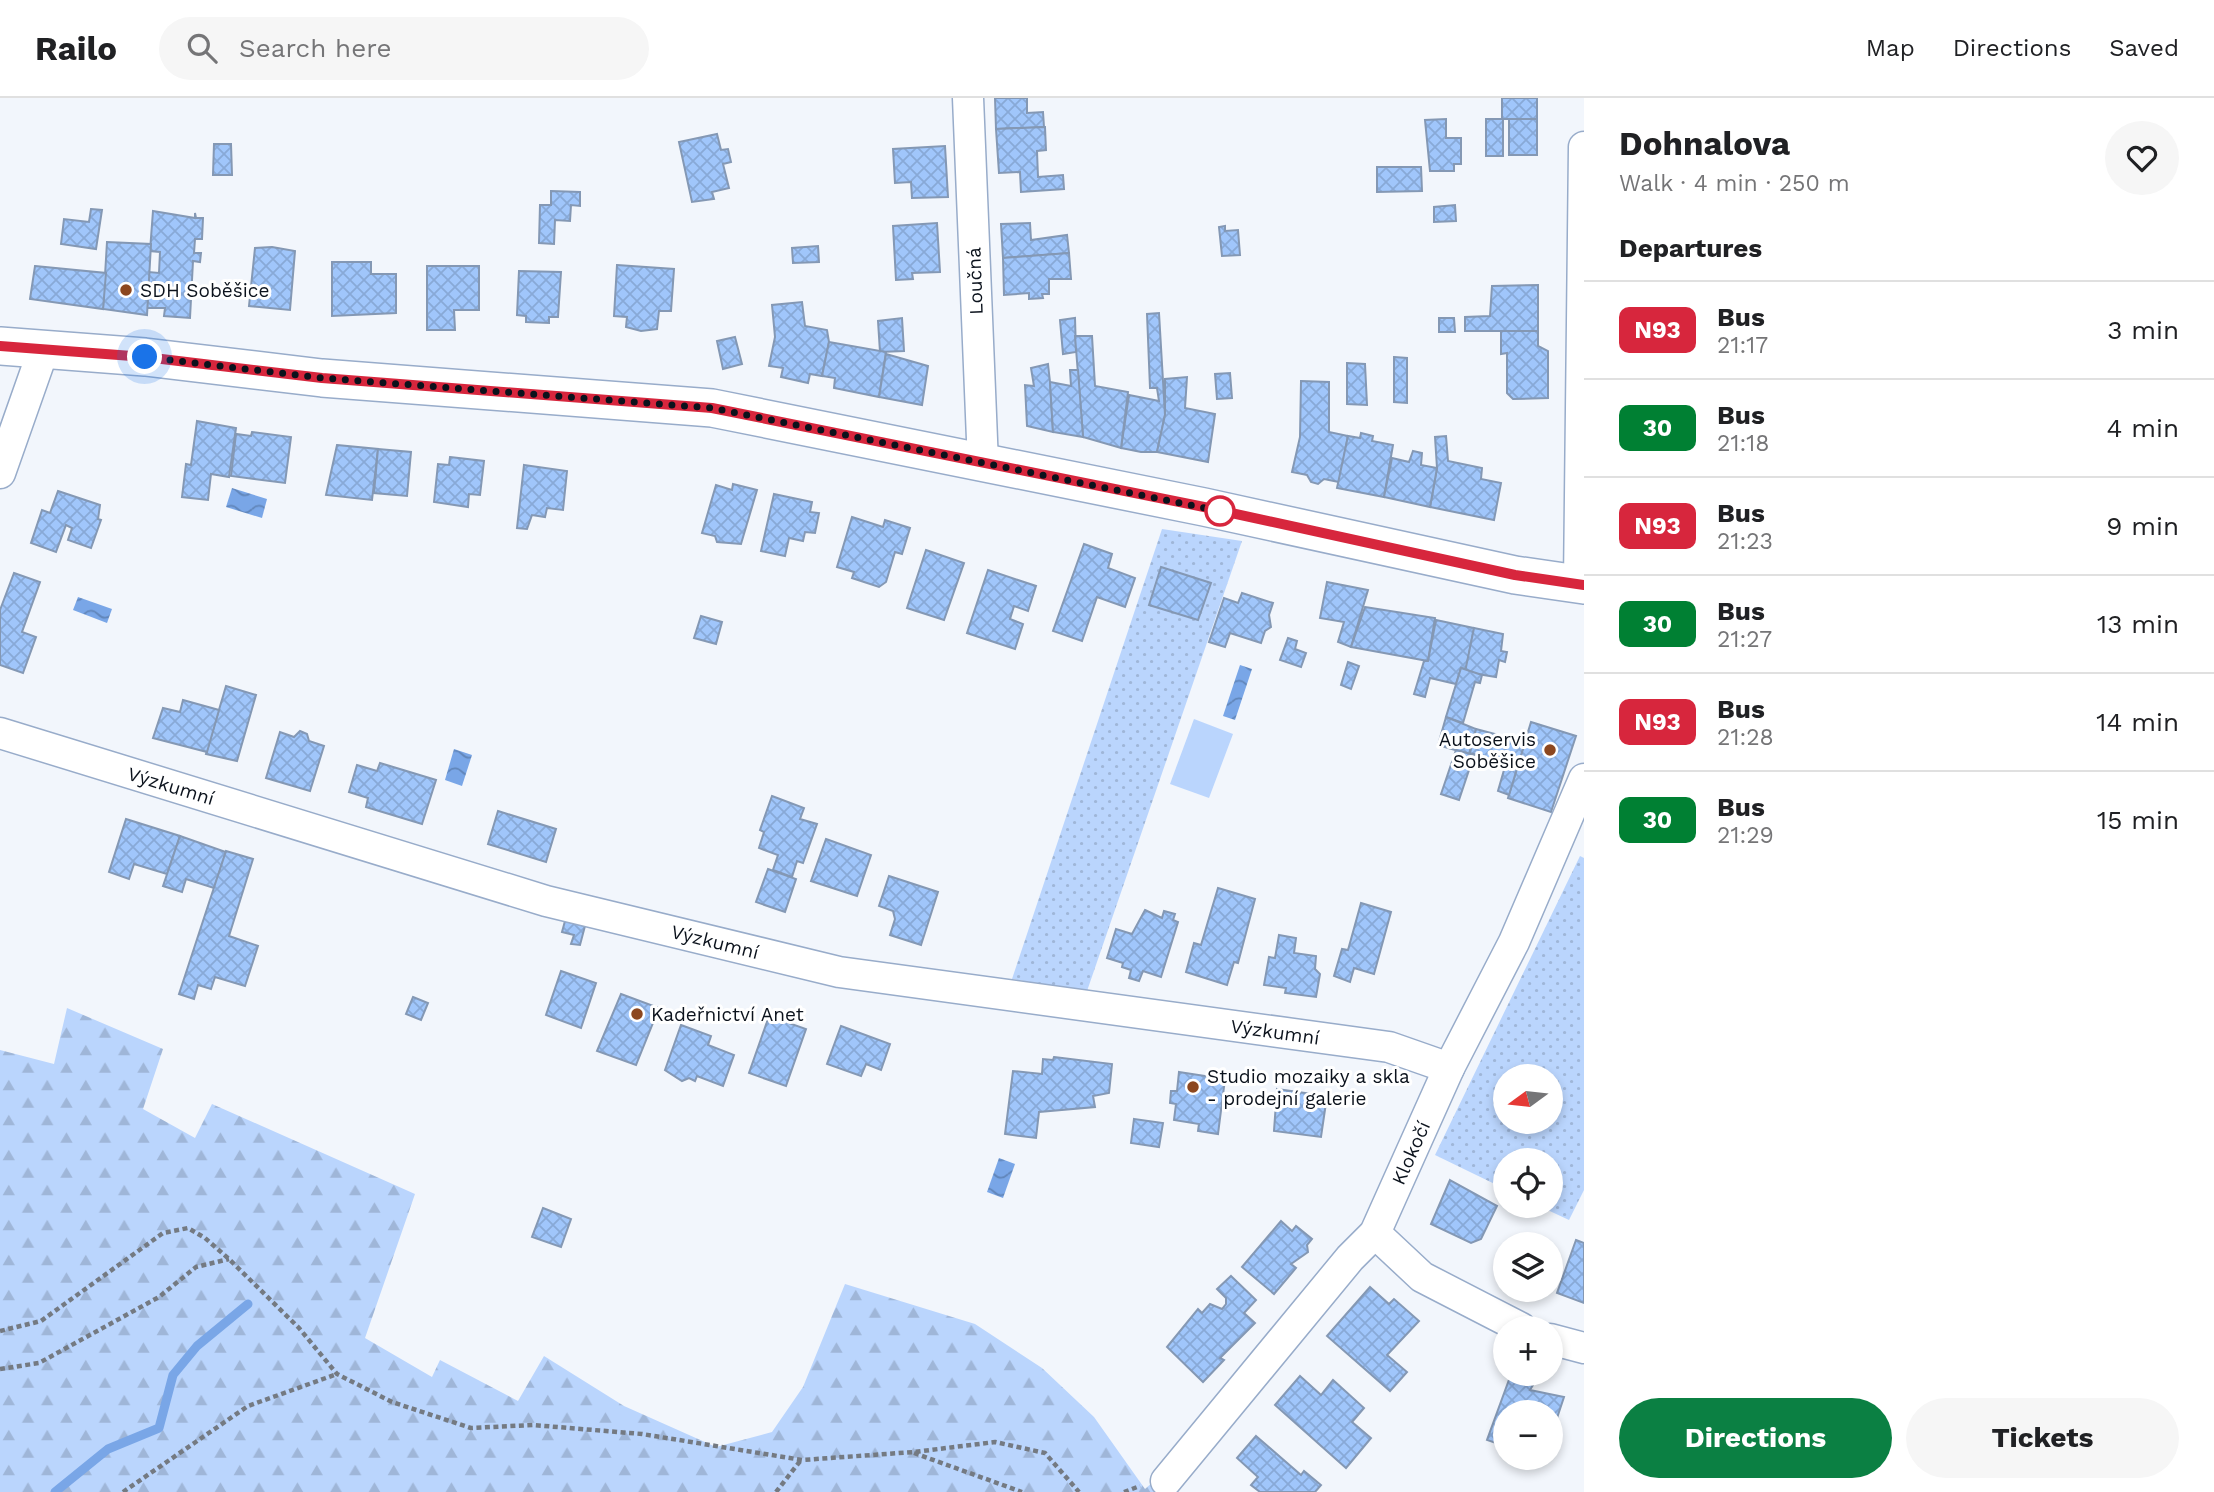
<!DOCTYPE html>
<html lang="en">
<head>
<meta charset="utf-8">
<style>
	:root { --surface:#fff; --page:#f6f6f6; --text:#202124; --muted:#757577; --line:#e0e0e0; --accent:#0b8043 }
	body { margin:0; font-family:"Work Sans",sans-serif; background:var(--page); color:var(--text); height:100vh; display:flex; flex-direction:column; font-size:26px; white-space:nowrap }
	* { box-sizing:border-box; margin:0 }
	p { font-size:23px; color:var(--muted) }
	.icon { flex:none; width:38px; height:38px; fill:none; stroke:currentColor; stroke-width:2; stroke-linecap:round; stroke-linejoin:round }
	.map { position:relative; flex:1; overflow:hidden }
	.panel { display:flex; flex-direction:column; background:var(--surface); width:630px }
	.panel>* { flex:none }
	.badge { padding:0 14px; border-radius:10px; font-size:24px; line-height:46px }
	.needle { width:46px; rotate:255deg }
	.tools { position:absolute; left:1493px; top:966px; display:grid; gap:14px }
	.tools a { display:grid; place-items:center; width:70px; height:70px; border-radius:50%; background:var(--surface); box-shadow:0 4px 10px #0003; font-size:35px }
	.you { position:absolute; width:35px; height:35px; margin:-18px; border:5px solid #fff; border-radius:50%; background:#1a73e8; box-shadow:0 0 0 10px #1a73e833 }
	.map>.badge { position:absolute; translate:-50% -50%; box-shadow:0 0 0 4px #fff }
	h2 { padding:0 35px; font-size:26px; line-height:63px }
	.round { display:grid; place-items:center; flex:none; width:74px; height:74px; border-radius:37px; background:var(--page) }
	.overview { display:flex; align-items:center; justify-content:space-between; height:119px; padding:0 35px }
	h1 { font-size:33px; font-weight:700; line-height:52px }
	.primary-button { display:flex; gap:14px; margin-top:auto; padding:14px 35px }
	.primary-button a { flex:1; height:80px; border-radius:42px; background:var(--accent); color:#fff; font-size:28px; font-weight:700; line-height:80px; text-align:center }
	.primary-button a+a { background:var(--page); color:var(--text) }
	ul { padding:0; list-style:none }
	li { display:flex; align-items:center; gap:21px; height:98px; padding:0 35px; border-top:2px solid var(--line) }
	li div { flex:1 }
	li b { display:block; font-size:26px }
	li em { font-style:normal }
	li .badge { min-width:77px; font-weight:700; text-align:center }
	header { display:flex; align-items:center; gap:42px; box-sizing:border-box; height:98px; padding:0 35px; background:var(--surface); border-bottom:2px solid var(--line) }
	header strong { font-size:33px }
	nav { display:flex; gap:38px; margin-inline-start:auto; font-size:24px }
	.search { width:490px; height:63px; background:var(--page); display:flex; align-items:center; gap:18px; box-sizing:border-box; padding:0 24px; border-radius:38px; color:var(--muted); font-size:26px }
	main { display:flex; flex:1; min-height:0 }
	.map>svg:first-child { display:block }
	.grass { fill:url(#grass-dots); fill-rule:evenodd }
	.forest { fill:url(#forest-firs) }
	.garden { fill:#bad5fd }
	.water { fill:url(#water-waves) }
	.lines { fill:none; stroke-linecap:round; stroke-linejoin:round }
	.stream { stroke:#79a6e7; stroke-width:9 }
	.building { fill:url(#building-cross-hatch); stroke:#8498b4; stroke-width:2 }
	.minor-casing { stroke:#98acca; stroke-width:33 }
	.tertiary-casing { stroke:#98acca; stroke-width:40 }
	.path { stroke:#747a82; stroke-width:4.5; stroke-dasharray:5 3.5; stroke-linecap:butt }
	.minor { stroke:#fff; stroke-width:30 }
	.tertiary { stroke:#fff; stroke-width:37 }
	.line-casing { stroke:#fff; stroke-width:16 }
	.line { stroke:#d7263d; stroke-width:10 }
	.walk { stroke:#0b121c; stroke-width:7; stroke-dasharray:0 12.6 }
	.poi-dot { fill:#8c471f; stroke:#fff; stroke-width:2.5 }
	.stop-dot { fill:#fff; stroke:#d7263d; stroke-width:3.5 }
	.labels { text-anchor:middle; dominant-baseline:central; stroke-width:6; stroke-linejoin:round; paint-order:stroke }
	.street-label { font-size:19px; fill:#0b121c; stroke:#fff }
	.poi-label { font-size:19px; fill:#0b121c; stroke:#fff; text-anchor:start }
</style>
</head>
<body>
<header>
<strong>Railo</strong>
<div class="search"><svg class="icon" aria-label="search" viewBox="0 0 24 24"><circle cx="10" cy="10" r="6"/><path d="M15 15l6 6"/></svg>Search here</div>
<nav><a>Map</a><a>Directions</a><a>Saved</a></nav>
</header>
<main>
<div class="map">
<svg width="1584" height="1394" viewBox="0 0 1584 1394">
	<defs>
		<pattern id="grass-dots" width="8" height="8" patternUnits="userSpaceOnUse" patternTransform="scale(1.75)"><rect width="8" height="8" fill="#bad5fd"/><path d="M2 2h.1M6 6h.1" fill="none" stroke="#9fb6d8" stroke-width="1.8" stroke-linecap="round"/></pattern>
		<pattern id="forest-firs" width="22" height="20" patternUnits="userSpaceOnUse" patternTransform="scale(1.75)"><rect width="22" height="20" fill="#bad5fd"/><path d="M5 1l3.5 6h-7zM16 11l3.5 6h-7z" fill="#9fb6d8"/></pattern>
		<pattern id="water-waves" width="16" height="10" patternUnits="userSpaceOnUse" patternTransform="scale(1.75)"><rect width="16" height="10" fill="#79a6e7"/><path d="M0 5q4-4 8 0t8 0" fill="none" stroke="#6186ba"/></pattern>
		<pattern id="building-cross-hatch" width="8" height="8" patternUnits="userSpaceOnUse" patternTransform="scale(1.75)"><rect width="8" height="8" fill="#a0c6fb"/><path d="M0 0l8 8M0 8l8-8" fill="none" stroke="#88a9d7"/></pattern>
	</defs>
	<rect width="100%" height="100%" fill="#f2f6fc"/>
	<g class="grass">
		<path d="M1162,431L1242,443L1087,893L1012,881Z"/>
		<path d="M1580,758L1584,760V1092L1569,1122L1539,1108H1550V1062H1505V1091L1435,1057ZM1505,978H1550V1024H1505Z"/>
	</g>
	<path class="forest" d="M67,910L163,951L143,1011L195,1040L212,1006L415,1096L365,1240L432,1279L440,1262L518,1303L544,1258L624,1308L716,1349L772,1334L803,1289L845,1186L975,1226L1042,1270L1094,1319L1145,1391L1154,1383L1162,1394H0V952L54,966Z"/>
	<path class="garden" d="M1194,621L1233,636L1209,700L1170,686Z"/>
	<g class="water">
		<path d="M232,390L267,401L262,420L226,409Z"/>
		<path d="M78,499L112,511L107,525L73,512Z"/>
		<path d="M1240,567L1252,571L1235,622L1223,618Z"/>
		<path d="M454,651L472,657L462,688L445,682Z"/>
		<path d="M999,1060L1015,1066L1003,1100L987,1094Z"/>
	</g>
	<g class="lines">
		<path class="stream" d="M55,1394L108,1351L159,1330L173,1277L197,1248L248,1206"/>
	</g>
	<g class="building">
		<path d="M995,0H1027V15L1043,14L1044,29L996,31Z"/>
		<rect x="1502" y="0" width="35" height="21"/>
		<path d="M1446,21V40H1461V66H1454V73H1430L1425,22Z"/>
		<rect x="1486" y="21" width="17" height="37"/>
		<rect x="1509" y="21" width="28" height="36"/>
		<path d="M1045,29L1046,52L1037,53L1038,79L1063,77L1064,91L1021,94L1020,74L999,75L996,31Z"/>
		<path d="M717,36L721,52L728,51L731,64L723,66L729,90L712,94L714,101L692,104L679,44Z"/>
		<path d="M214,46H231L232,77H213Z"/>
		<path d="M945,48L948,99L912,100L911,84L895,85L893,51Z"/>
		<path d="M1377,69H1421L1422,93L1377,94Z"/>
		<path d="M551,93L580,94V108L571,107L570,123L555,122L554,146L539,145L540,107H551Z"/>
		<path d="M1455,107L1456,123L1434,124V109Z"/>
		<path d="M91,111L102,112L96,151L61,146L64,121L89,124Z"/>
		<path d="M153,113L195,120V115L196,120H203L202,141H195L194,155H201L200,164L193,163L190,220L164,218L165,210H147L149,174L159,175L160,154L150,153Z"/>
		<path d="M937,125L940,174L912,175L913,181L896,182L893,128Z"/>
		<path d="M1030,125L1031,142L1067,137L1069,155L1003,160L1001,126Z"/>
		<path d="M1225,128V133L1238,132L1240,157L1222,158L1219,129Z"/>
		<path d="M107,144L151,146L147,217L103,211Z"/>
		<path d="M818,148L819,164L793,165L792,150Z"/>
		<path d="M272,149L295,153L290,212L249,208L255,150Z"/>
		<path d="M1069,155L1071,181H1049V196H1042L1043,200L1029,201V195L1004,197L1003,160Z"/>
		<path d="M332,164H371V176H396V215L332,218Z"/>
		<path d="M617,167L674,171L671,213H659L657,231L641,233L626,229L627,219L614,218Z"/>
		<path d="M35,168L106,175L103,211L30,201Z"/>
		<path d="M427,168H479V212H454L455,232H427Z"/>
		<path d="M519,173L561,174L558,219H549V225L526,224V218L517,217Z"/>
		<path d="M1538,187V233H1465V219L1490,218L1492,188Z"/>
		<path d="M802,204L805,228L827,232L829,244L822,278L810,276L808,285L781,279L783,270L769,268L775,239L772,207Z"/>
		<path d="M1159,215L1165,317L1157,354H1141L1121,350L1129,297L1159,303L1157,290H1150L1147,216Z"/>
		<path d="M902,220L904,253L880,254L878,223Z"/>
		<path d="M1075,220L1076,254L1063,256L1060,222Z"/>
		<path d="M1439,220H1454L1455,234H1439Z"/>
		<path d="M1501,233H1538V248L1548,253V300L1513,301L1507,295V255L1501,256Z"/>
		<path d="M1075,238H1092L1095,288L1128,294L1121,350L1083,339Z"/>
		<path d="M735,239L742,266L723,271L717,243Z"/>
		<path d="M829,244L886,254L879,299L834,290L835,280L822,278Z"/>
		<path d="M886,256L928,268L922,307L879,299Z"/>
		<path d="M1394,259L1407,260V305L1394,304Z"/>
		<path d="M1347,265L1365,266L1367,307L1347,306Z"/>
		<path d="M1048,266L1050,284L1053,334L1027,328L1025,287L1034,288L1031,270Z"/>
		<path d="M1070,272H1078L1083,339L1053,334L1050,284L1071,288Z"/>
		<path d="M1230,275L1232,300L1217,301L1215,276Z"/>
		<path d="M1187,279L1185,310L1215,316L1208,364L1157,354L1165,317V281Z"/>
		<path d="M1301,283L1329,284V334L1348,338L1339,384L1324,381L1318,386L1311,384L1307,377L1292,374L1300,339Z"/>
		<path d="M197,323L236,330L229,379L211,376L208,402L182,399L186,366L191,367Z"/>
		<path d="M252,334L291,339L285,385L231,378L236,336L251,338Z"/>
		<path d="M1361,335L1373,338L1372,343L1393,347L1384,399L1337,390L1348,338L1360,340Z"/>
		<path d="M1446,338L1448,363L1482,370L1481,381L1501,385L1494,422L1430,409L1437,370L1435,339Z"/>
		<path d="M337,347L378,351L372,402L326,397Z"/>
		<path d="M378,351L411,354L407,398L374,395Z"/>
		<path d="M1413,353L1422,355L1421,367L1437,370L1430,409L1384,399L1392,360L1409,364Z"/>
		<path d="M450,359L484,363L480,397L469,396L468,409L434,404L438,366L449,367Z"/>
		<path d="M524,367L567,373L563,412L547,410L545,419L532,417L527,431L517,430Z"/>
		<path d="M733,386L757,392L741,446L717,444L715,438L702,435L716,387L732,392Z"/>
		<path d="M58,393L100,407L98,421L101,422L91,450L68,442L72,430L66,427L56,454L31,445L42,412L50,415Z"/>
		<path d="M774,396L812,404L810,414L819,415L815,435L805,434L803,443L789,440L785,458L761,453Z"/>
		<path d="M852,419L883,429L885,422L910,430L902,456L895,454L886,484L879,489L852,480L854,474L837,469Z"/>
		<path d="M1084,446L1112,456L1108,470L1135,480L1125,509L1097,499L1082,543L1053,533Z"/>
		<path d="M926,452L964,465L944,522L907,510Z"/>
		<path d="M1161,469L1211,485L1198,522L1149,507Z"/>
		<path d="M988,472L1036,488L1028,513L1014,508L1010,521L1023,526L1015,551L967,535Z"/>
		<path d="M14,475L40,484L22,534L36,539L23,575L0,567V512Z"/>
		<path d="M1327,484L1368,492L1351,549L1338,544L1344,524L1320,520Z"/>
		<path d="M1242,495L1273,505L1269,517L1271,529L1265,533L1261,545L1230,535L1225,549L1209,544L1224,500L1238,505Z"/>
		<path d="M1365,509L1435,520L1428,563L1351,549Z"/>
		<path d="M701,518L722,524L716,546L694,540Z"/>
		<path d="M1436,522L1474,530L1466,571L1461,570L1456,586L1430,580L1425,599L1414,596L1424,563H1428Z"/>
		<path d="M1474,530L1503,536L1501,553L1507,554L1505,564L1499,562L1496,579L1465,574Z"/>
		<path d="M1288,540L1297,543L1295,551L1306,555L1301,569L1280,562Z"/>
		<path d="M1348,564L1359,568L1351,591L1341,587Z"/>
		<path d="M1461,570L1482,577L1480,585L1475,584L1463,625L1446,619Z"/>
		<path d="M226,588L256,597L237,663L206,656Z"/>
		<path d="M183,602L219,612L207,654L153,640L163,610L180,614Z"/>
		<path d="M1446,619L1476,631L1469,656L1438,647Z"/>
		<path d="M1531,624L1576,638L1551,714L1508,700Z"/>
		<path d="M1476,631L1525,644L1509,697L1498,693L1506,665L1470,655Z"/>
		<path d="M300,633L307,636L309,643L324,648L310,693L266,680L280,634L294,639Z"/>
		<path d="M1456,652L1474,657L1459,702L1441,696Z"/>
		<path d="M380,665L436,682L422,726L366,709L368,700L349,694L357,667L377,673Z"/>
		<path d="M772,698L804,710L800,721L817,726L803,765L797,763L792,779L773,772L778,757L759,750L764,734L760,732Z"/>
		<path d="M498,713L556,731L546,764L488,746Z"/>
		<path d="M126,721L180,738L167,776L134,766L129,781L109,774Z"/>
		<path d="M180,738L226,754L214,790L186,781L182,794L163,788Z"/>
		<path d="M826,741L871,757L857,798L811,783Z"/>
		<path d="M226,753L253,761L229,838L258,848L245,888L215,879L211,891L198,887L194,901L179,896Z"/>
		<path d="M768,771L796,781L785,814L756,804Z"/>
		<path d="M889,778L938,794L921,847L890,837L895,821L893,813L879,808Z"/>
		<path d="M1218,790L1255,801L1238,865L1234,864L1227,887L1186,874L1194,845L1201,847Z"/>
		<path d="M1361,805L1391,814L1374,876L1354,870L1350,884L1334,878L1342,851L1348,852Z"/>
		<path d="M1145,812L1162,820L1164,813L1175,816L1173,822L1178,824L1161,879L1143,873L1139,883L1129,880L1131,872L1122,869L1123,865L1107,860L1116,831L1132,836Z"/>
		<path d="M565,823L585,828L580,847L571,846L574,837L562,834Z"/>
		<path d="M1279,837L1296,840L1294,855L1316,858L1315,871L1320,876L1316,899L1285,895L1286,890L1264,887L1269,859L1275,860Z"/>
		<path d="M561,873L596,885L581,930L546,917Z"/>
		<path d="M621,896L659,910L636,967L597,953Z"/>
		<path d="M413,899L428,905L421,922L406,916Z"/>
		<path d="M769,918L806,931L786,988L749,975Z"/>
		<path d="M681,927L711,938L708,947L734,957L723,988L697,978L695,983L689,980L682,983L665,972Z"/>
		<path d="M841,928L890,946L881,972L866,966L861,978L827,966Z"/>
		<path d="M1054,959L1112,966L1109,995L1093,998L1095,1009L1039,1014L1036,1040L1005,1036L1013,973L1042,976L1043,961L1053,962Z"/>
		<path d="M1179,974L1225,981L1218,1036L1198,1033L1199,1026L1174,1022L1176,1006L1170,1005L1171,993H1177Z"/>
		<path d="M1277,991L1327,998L1321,1039L1274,1033Z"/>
		<path d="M1134,1021L1163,1025L1159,1049L1131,1045Z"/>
		<path d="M1450,1082L1497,1108L1481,1141L1471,1145L1431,1126Z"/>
		<path d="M543,1110L571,1121L561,1149L532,1139Z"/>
		<path d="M1281,1123L1292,1133L1296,1128L1312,1141L1307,1147L1308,1154L1291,1166L1296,1170L1274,1196L1242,1169Z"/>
		<path d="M1576,1142L1584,1145V1205L1557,1195Z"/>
		<path d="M1231,1178L1256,1202L1244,1215L1255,1225L1220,1260L1224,1262L1203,1284L1167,1249L1198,1211L1202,1215L1210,1206L1222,1211L1226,1206V1200L1217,1191Z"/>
		<path d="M1370,1189L1389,1206L1394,1201L1419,1223L1387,1257L1407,1274L1390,1293L1327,1238Z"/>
		<path d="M1300,1278L1321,1297L1333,1282L1364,1310L1352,1324L1371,1340L1346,1370L1275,1307Z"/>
		<path d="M1510,1279L1533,1287L1530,1292L1564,1299L1554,1329L1550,1328V1314H1505V1348L1487,1342Z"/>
		<path d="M1256,1338L1301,1377L1304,1373L1321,1387L1315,1394H1260L1251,1387L1258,1379L1237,1360Z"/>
	</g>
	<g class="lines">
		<g class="minor-casing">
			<g id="minor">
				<path d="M968,0L983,366"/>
				<path d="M0,375L43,253"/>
				<path d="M1579,486L1584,49"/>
				<path d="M0,635L546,803L839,874L1389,949L1449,970"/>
				<path d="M1375,1135L1422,1179L1521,1230"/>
				<path d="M1550,1241L1584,1250"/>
				<path d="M1166,1383L1350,1160L1375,1135L1449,970L1514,844L1584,681"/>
			</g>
		</g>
		<g class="tertiary-casing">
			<path id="tertiary" d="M0,248L145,259L322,280L712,310L1204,409L1515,477L1584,487"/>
		</g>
		<g class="path">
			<path d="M0,1233L41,1223L163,1135L188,1130L205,1140L229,1161L299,1230L337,1276L392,1304L471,1330L533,1327L642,1336L802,1362L914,1354L995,1344L1045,1355L1079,1394"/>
			<path d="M0,1271L39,1265L159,1199L196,1169L229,1161"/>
			<path d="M914,1355L1022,1394"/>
			<path d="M123,1394L248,1308L337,1276"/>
			<path d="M776,1394L801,1362"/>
			<path d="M1124,1394L1140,1388"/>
		</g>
		<use href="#minor" class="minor"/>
		<use href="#tertiary" class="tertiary"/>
	</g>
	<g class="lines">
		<g class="line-casing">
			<path id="line" d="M0,248L145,259L322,280L712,310L1204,409L1515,477L1584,487"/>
		</g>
		<use href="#line" class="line"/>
		<path class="walk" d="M145,259L322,280L712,310L1220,413"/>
	</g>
	<g class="poi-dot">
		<circle cx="126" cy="192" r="7"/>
		<circle cx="1550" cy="652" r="7"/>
		<circle cx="637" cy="916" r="7"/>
		<circle cx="1193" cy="989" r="7"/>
	</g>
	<circle class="stop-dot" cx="1220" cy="413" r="14"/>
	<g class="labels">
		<g class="street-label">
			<text transform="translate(975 183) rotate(-92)">Loučná</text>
			<text transform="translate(171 688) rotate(17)">Výzkumní</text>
			<text transform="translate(715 844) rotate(14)">Výzkumní</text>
			<text transform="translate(1275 934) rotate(8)">Výzkumní</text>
			<text transform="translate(1411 1055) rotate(-66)">Klokočí</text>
		</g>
		<g class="poi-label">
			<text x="140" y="192">SDH Soběšice</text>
			<text x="1536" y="641" text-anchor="end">Autoservis<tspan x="1536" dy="22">Soběšice</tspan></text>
			<text x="651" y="916">Kadeřnictví Anet</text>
			<text x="1207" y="978">Studio mozaiky a skla<tspan x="1207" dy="22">- prodejní galerie</tspan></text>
		</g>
	</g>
</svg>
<div class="tools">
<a><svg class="needle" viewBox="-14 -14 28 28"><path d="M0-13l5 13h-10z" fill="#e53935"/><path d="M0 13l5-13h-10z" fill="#757577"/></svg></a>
<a><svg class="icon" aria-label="locate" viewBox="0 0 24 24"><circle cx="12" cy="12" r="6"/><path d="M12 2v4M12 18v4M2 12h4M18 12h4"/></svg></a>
<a><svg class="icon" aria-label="layers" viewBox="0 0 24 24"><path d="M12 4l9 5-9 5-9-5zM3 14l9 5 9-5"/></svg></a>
<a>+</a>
<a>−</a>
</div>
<div class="you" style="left:145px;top:259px"></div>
</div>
<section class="panel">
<div class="overview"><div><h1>Dohnalova</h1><p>Walk · 4 min · 250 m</p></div><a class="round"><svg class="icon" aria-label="heart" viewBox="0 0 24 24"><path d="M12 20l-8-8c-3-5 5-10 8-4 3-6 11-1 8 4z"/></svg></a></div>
<h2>Departures</h2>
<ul>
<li><span class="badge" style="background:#d7263d;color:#fff">N93</span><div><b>Bus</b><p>21:17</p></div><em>3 min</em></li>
<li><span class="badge" style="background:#008033;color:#fff">30</span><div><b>Bus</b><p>21:18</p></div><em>4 min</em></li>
<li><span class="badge" style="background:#d7263d;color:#fff">N93</span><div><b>Bus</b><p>21:23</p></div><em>9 min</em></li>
<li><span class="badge" style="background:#008033;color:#fff">30</span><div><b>Bus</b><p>21:27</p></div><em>13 min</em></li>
<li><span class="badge" style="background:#d7263d;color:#fff">N93</span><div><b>Bus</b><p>21:28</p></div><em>14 min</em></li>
<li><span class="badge" style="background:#008033;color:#fff">30</span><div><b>Bus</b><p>21:29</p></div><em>15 min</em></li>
</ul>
<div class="primary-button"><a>Directions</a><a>Tickets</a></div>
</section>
</main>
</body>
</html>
